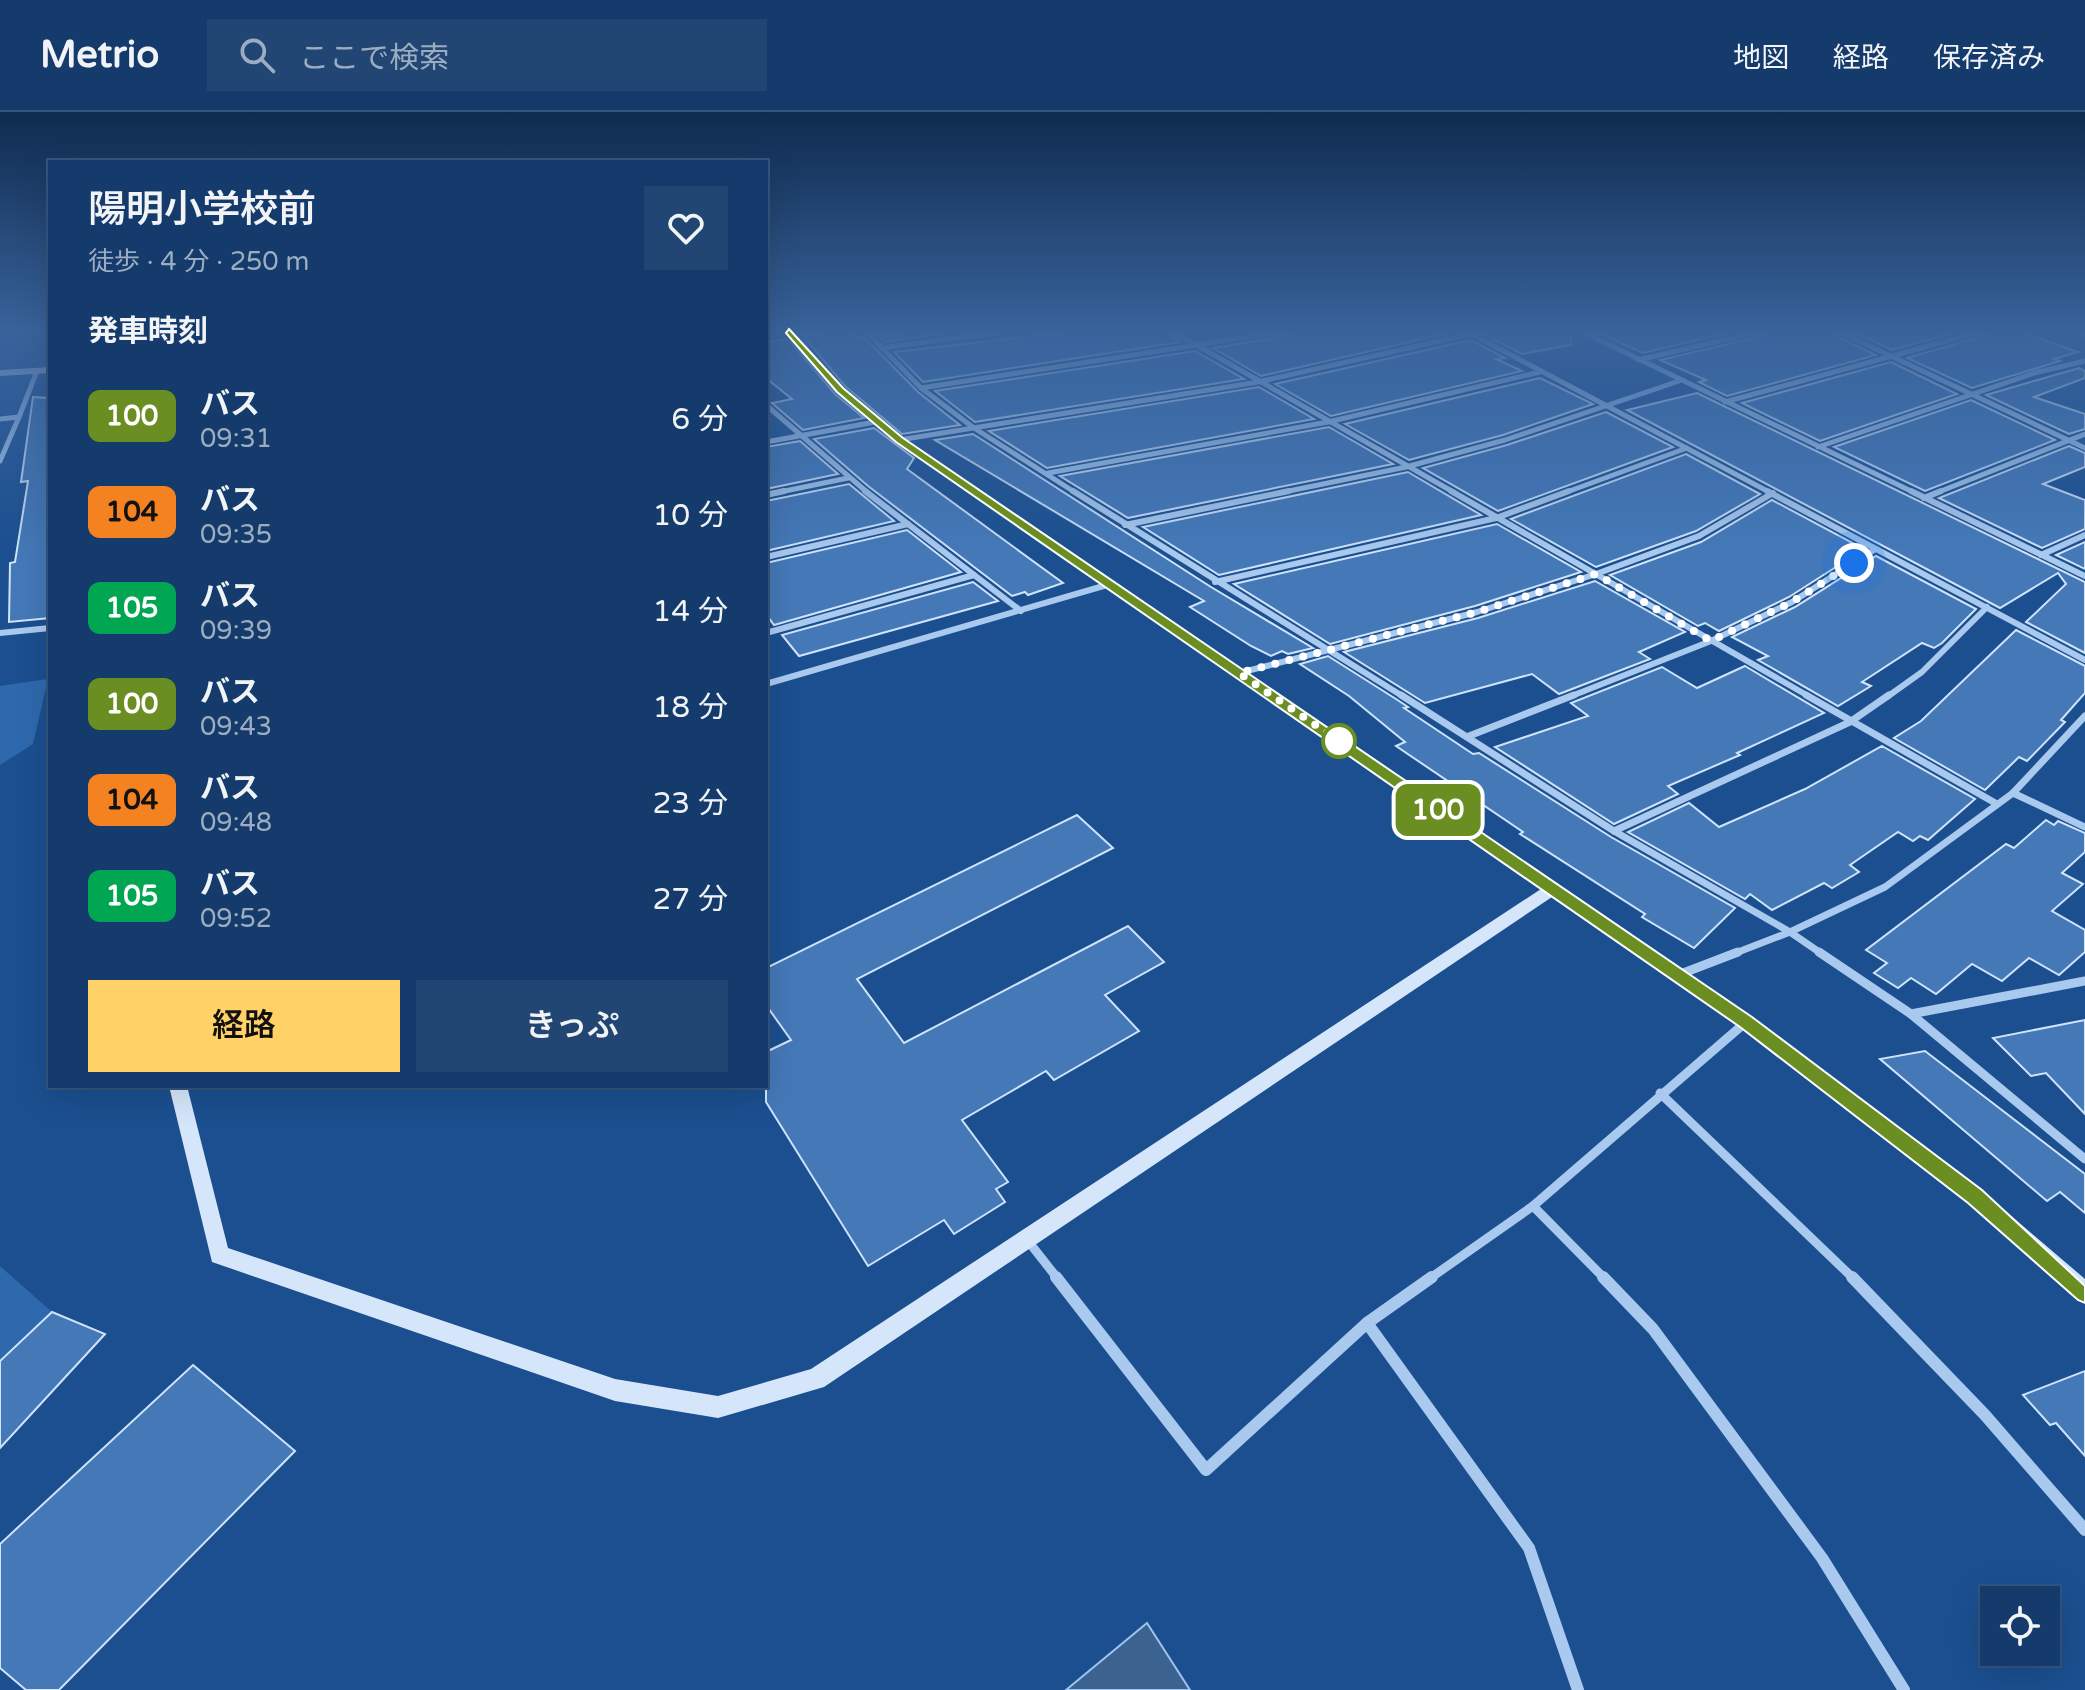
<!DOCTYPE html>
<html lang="ja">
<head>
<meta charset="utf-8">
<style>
	:root { --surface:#143b6b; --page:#214673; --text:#f1f3f6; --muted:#9dadc1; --line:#33557e; --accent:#ffd166 }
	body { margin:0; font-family:"Varela Round","Noto Sans JP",sans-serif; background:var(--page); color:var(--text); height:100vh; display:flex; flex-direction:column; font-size:30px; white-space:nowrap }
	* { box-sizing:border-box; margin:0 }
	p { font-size:26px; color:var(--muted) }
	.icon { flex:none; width:44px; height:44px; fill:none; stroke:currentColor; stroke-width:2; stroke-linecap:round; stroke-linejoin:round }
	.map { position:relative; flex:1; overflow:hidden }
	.drawer { position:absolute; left:48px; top:48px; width:720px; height:928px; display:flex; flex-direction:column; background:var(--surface); border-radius:0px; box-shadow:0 8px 32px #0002,0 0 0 2px var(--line) }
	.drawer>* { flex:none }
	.badge { padding:0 16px; border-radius:12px; font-size:28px; line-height:52px }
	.tools { position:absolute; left:1980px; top:1474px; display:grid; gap:16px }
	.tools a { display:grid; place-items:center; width:80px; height:80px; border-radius:0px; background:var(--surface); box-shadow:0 8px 32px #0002,0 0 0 2px var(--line); font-size:40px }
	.you { position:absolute; width:40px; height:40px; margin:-20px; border:6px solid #fff; border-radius:50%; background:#1a73e8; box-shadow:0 0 0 12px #1a73e833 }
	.map>.badge { position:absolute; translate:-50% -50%; box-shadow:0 0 0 4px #fff }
	h2 { padding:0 40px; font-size:30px; line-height:72px }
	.round { display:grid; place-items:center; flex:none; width:84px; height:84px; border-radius:0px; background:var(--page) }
	.summary { display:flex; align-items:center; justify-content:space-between; height:136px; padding:0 40px }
	h1 { font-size:38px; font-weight:600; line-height:60px }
	.action { display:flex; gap:16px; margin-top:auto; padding:16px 40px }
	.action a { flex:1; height:92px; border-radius:0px; background:var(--accent); color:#111; font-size:32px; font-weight:600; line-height:92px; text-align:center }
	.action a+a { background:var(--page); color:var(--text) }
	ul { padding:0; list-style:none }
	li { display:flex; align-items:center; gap:24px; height:96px; padding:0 40px }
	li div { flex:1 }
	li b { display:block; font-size:30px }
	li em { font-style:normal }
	li .badge { min-width:88px; font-weight:700; text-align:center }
	header { display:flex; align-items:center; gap:48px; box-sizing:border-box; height:112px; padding:0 40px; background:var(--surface); border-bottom:2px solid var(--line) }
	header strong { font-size:38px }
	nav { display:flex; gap:44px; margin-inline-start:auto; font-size:28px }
	.search { width:560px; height:72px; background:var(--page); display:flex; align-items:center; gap:20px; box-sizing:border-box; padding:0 28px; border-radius:0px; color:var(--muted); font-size:30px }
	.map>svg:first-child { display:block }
	.green { fill:#2e69ad }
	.water { fill:#3c6290; stroke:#9cc4f0; stroke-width:2 }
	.building { fill:#4478b7; stroke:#cfe3fa; stroke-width:2 }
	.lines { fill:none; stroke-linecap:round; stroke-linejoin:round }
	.street-far4 { stroke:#a9c9ee; stroke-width:5 }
	.street-far3 { stroke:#a9c9ee; stroke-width:6 }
	.street-far2 { stroke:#a9c9ee; stroke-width:7 }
	.street-far1 { stroke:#a9c9ee; stroke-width:9 }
	.street { stroke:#a9c9ee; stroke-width:12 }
	.secondary { fill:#d6e6fa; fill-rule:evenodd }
	.line { fill:#6b8e23; stroke:#fff; stroke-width:2 }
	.walk { stroke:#fff; stroke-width:8; stroke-dasharray:0 14.4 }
	.stop-dot { fill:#fff; stroke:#6b8e23; stroke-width:4 }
</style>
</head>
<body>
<header>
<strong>Metrio</strong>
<div class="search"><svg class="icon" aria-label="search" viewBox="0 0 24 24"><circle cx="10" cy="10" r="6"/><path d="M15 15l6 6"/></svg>ここで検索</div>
<nav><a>地図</a><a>経路</a><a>保存済み</a></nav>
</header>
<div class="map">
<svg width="2085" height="1578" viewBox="0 0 2085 1578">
	<rect width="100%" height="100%" fill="#1b4f8f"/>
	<g class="green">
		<path d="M48,567L33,632L0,653V574Z"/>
		<path d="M0,1154L52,1200L0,1249Z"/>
	</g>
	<path class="water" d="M1147,1511L1190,1578H1066Z"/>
	<g class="building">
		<path d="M835,219H851L857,226L864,225L918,280L960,313L902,322L845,274L803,224Z"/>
		<path d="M912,219H956L957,220L884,230L878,223Z"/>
		<path d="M1077,219H1167L1180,230L923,270L894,240Z"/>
		<path d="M1291,219H1458L1261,264L1213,236L1287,224Z"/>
		<path d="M1478,219H1570L1571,233L1522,242Z"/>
		<path d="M1594,219H1736L1643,241Z"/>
		<path d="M1767,219H1833L1836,224L1876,243L1727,284L1699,270L1706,268L1660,248L1763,224Z"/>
		<path d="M1852,219H1961L1892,238Z"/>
		<path d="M1988,219H2018L2078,240L2054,247L2060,249L1972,276L1907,246L1984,224Z"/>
		<path d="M788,227L835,282L864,306L803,318L772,291L792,287L766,266V230Z"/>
		<path d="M1471,228L1505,246L1496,247L1522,259L1331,304L1275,272Z"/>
		<path d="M1195,239L1244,267L975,310L935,279Z"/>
		<path d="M1891,250L1957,282L1820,329L1742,291Z"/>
		<path d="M2079,256L2085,259V266L2034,285L2085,302V317L2069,322L1986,283Z"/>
		<path d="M1540,266L1593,292L1503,323L1409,348L1345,312Z"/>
		<path d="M1259,275L1314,307L1047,356L989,319Z"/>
		<path d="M1697,281L2085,470V541L2026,510L2066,472L2058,461L2000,496L1627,298Z"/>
		<path d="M33,285L50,286V506L9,510L10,451L15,450L28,369L21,370Z"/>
		<path d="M1971,288L2055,328L1925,379L1834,335Z"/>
		<path d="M1606,300L1673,335L1498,399L1423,356L1507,333Z"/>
		<path d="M1329,315L1393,352L1128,406L1060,364Z"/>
		<path d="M874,316L914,346L907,357L1063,471L1028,483L1025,480L1012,484L868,374L814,327Z"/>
		<path d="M973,322L1211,475L1313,536L1288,542L1282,539L1271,544L1251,534L1190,495L1204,489L935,328Z"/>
		<path d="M800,329L838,362L766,377V335Z"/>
		<path d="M2069,334L2085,341V355L2043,372L2085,388V417L2042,436L1939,386Z"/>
		<path d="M1686,342L1760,382L1696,419L1596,455L1511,407Z"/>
		<path d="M1408,360L1481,403L1219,463L1143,415Z"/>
		<path d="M849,372L894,409L766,439V389Z"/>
		<path d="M1772,388L1864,437L1789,485L1719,519L1705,511L1698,514L1610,463L1701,430Z"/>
		<path d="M1497,412L1581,460L1475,494L1330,532L1234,472Z"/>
		<path d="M907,418L961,460L774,513L766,502V451Z"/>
		<path d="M2085,430V457L2056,443Z"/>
		<path d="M1876,444L1976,497L1942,531L1934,536L1922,531L1862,570L1871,574L1838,594L1758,548L1768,544L1732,525L1795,495Z"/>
		<path d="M1595,469L1685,520L1639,540L1650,547L1559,582L1532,562L1425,591L1344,540L1478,506Z"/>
		<path d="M973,470L998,489L799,544L782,523Z"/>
		<path d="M2016,518L2085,554V581L2061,608L2065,610L2027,649L2019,645L1985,678L1894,626L1921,609Z"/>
		<path d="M1328,544L1396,587L1408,595L1404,596L1473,642L1479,641L1611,725L1735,796L1694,836L1642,805L1645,802L1520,722L1523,720L1396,634L1405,630L1349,584L1300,552Z"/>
		<path d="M1745,554L1824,601L1737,641L1740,643L1668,674L1678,682L1614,712L1495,635L1588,604L1571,591L1662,555L1697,576Z"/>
		<path d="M1882,634L1975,687L1928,728L1920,724L1913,729L1898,720L1850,753L1859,760L1832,776L1824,771L1772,798L1750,782L1745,787L1628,720L1689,691L1719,715L1805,677Z"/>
		<path d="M1077,703L1113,736L857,867L904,931L1128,814L1164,850L1105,883L1139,919L1054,968L1046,959L962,1008L1008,1070L996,1077L1005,1090L954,1122L944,1108L868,1154L766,990V940L791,928L766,893V856Z"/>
		<path d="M2046,708L2054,713L2058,709L2085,721V740L2062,761L2083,772L2052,799L2085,818V840L2059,863L2029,846L2002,869L1972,852L1936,882L1911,866L1898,876L1874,861L1887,851L1866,838L2006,732L2014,736Z"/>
		<path d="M2085,908V1002L2046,961L2031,964L1993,926Z"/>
		<path d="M1925,939L2085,1062V1101L2060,1080L2047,1089L1880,947Z"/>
		<path d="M52,1200L105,1222L0,1336V1249Z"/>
		<path d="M193,1253L295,1339L59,1578H26L0,1556V1432Z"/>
		<path d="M2085,1259V1344L2056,1311L2050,1313L2023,1283Z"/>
	</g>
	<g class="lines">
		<g class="street-far4">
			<path d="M866,219L921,276L974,316L1076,381"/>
			<path d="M1172,219L1455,381"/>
			<path d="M1466,219L1771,381"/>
			<path d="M1581,219L1915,381"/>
			<path d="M1838,219L2085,336"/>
			<path d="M2076,219L2085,223"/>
			<path d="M881,236L1007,219"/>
			<path d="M1638,248L1762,219"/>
			<path d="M921,276L1286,219"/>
			<path d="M1725,290L1983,219"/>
			<path d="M766,293L868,381"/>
			<path d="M0,307L19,305L37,259"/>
			<path d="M899,328L1258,270L1471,222"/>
			<path d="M766,330L875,310"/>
			<path d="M1818,335L2034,261L2085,249"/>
			<path d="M0,349L19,305"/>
			<path d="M1048,361L1328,310L1540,260"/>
			<path d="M775,381L848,366"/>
			<path d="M1279,381L1406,355L1505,328L1679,269"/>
			<path d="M1564,381L1687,336"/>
			<path d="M1936,381L2085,322"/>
		</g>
		<g class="street-far3">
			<path d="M865,379L1021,499"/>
			<path d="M1073,379L1404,585"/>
			<path d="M1451,379L1810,585"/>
			<path d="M1767,379L2085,548"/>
			<path d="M1911,379L2085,464"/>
			<path d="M766,383L784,379"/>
			<path d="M1924,386L1941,379"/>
			<path d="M1125,413L1289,379"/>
			<path d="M2041,443L2085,423"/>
			<path d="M766,445L908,412"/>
			<path d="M1215,470L1496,406L1569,379"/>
			<path d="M0,521L50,516"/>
			<path d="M766,521L974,463"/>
			<path d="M1239,561L1477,500L1596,462L1699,424L1773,381"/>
			<path d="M766,572L1107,473"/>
			<path d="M1569,585L1711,529L1792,490L1874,438"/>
			<path d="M1887,585L1922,560L1987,495"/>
		</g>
		<g class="street-far2">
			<path d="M1401,583L1614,719L1790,820L1822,842"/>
			<path d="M1806,583L1997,692"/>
			<path d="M1469,624L1574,583"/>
			<path d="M2013,681L2085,715"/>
			<path d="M1614,719L1850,610L1889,583"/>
			<path d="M1733,842L1790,820L1885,775L2013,681L2085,604"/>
		</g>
		<g class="street-far1">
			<path d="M1819,840L1911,902L2085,1047"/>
			<path d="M1678,863L1738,840"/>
			<path d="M1911,902L2085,869"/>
			<path d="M1660,981L1854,1167"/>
			<path d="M1533,1094L1605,1167"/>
			<path d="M1028,1129L1058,1167"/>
			<path d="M1429,1167L1533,1094L1746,910"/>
		</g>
		<g class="street">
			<path d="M1056,1165L1206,1358L1367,1211L1432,1165"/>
			<path d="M1603,1165L1653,1217L1822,1446L1904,1578"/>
			<path d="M1852,1165L1985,1303L2085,1418"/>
			<path d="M1367,1211L1529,1436L1578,1578"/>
		</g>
		<g class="secondary">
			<path d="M785,219H794L843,276L902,326L1752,905L1982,1079L2085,1167V1191L2077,1188L1968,1091L1740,915L1552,785L824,1275L718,1306L615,1289L212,1150L169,974H187L228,1136L615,1267L718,1284L811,1257L1541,777L896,330L837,280Z"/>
			<path d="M50,255V261L0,264V258Z"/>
		</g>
	</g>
	<linearGradient id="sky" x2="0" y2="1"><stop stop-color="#0f2b4f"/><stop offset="0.5" stop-color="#39639b"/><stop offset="1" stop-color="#39639b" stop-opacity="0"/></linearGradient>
	<rect width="2085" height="440" fill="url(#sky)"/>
	<path class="line" d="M789,217L843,276L903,326L1752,905L1982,1078L2085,1174V1191L2078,1188L1968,1091L1740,915L896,330L837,280L786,221Z"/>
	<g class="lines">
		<path class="walk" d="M1339,629L1239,561L1477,500L1596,462L1711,529L1792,490L1854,451"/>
	</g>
	<circle class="stop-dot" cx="1339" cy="629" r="16"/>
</svg>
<div class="tools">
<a><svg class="icon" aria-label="locate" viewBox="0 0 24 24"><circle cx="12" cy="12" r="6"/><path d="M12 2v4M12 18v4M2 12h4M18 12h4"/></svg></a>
</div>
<div class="you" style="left:1854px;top:451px"></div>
<b class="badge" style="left:1438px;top:698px;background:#6b8e23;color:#fff">100</b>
<section class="drawer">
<div class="summary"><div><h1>陽明小学校前</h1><p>徒歩 · 4 分 · 250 m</p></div><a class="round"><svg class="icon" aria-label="heart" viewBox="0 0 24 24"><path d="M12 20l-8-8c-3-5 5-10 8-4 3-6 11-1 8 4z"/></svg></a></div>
<h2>発車時刻</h2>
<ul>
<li><span class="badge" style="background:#6b8e23;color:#fff">100</span><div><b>バス</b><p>09:31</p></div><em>6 分</em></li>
<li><span class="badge" style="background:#f58220;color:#111">104</span><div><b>バス</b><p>09:35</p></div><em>10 分</em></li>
<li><span class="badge" style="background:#00a651;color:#fff">105</span><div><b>バス</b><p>09:39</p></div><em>14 分</em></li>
<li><span class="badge" style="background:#6b8e23;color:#fff">100</span><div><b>バス</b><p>09:43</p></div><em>18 分</em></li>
<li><span class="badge" style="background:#f58220;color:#111">104</span><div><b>バス</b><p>09:48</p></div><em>23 分</em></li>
<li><span class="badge" style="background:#00a651;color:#fff">105</span><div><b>バス</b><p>09:52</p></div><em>27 分</em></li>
</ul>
<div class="action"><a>経路</a><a>きっぷ</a></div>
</section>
</div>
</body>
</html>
